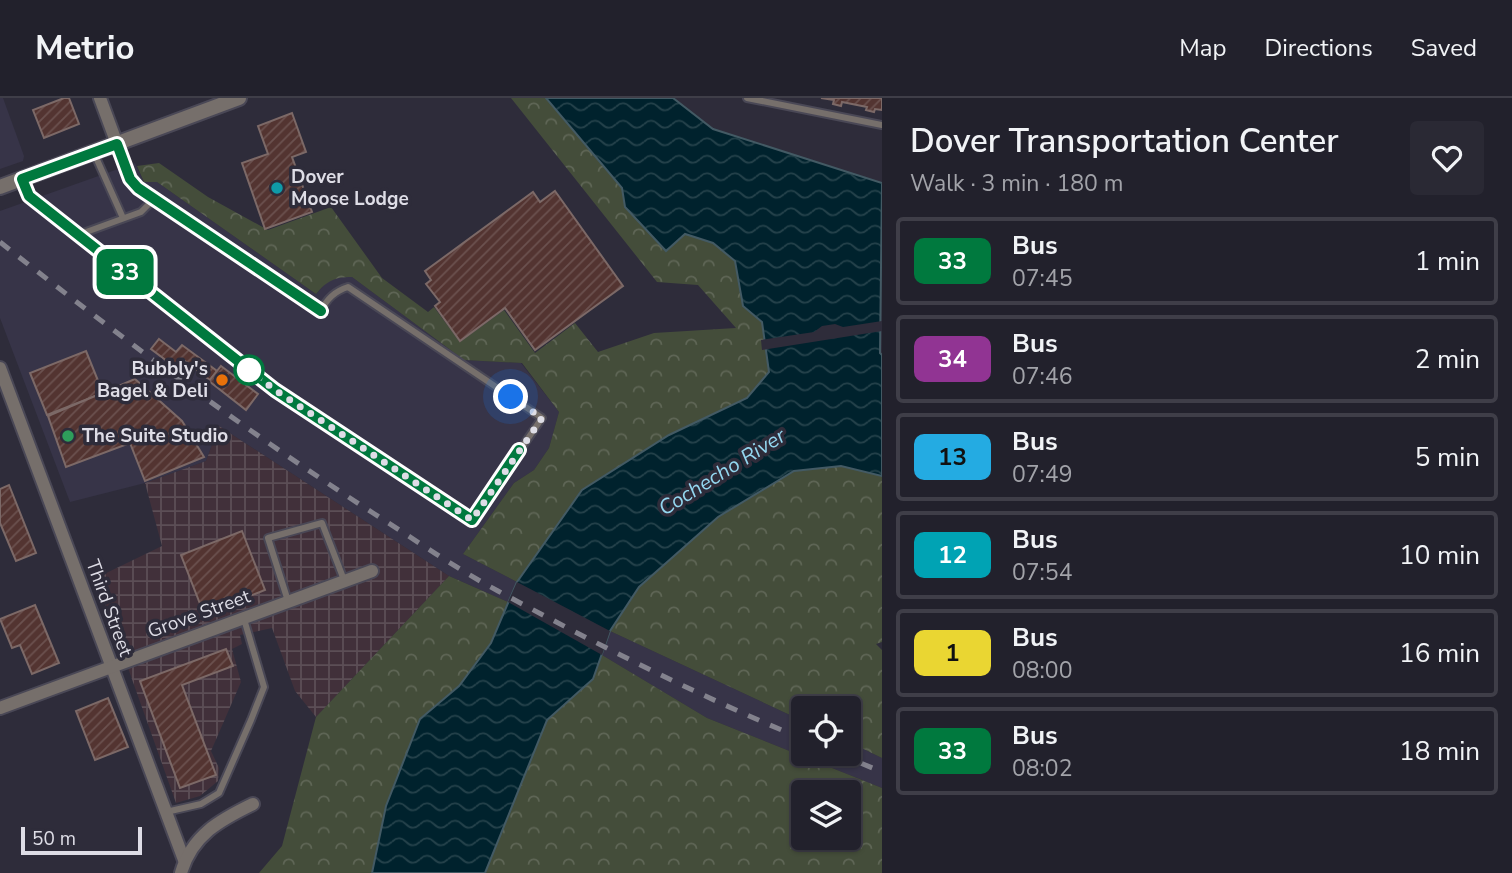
<!DOCTYPE html>
<html lang="en">
<head>
<meta charset="utf-8">
<style>
	:root { --surface:#22212c; --page:#2a2934; --text:#f1f3f6; --muted:#a2a3a9; --line:#3f3e48 }
	body { margin:0; font-family:"Nunito Sans",sans-serif; background:var(--page); color:var(--text); height:100vh; display:flex; flex-direction:column; font-size:26px; white-space:nowrap }
	* { box-sizing:border-box; margin:0 }
	p { font-size:23px; color:var(--muted) }
	.icon { flex:none; width:38px; height:38px; fill:none; stroke:currentColor; stroke-width:2; stroke-linecap:round; stroke-linejoin:round }
	.map { position:relative; flex:1; overflow:hidden }
	.drawer { display:flex; flex-direction:column; background:var(--surface); width:630px }
	.drawer>* { flex:none }
	.badge { padding:0 14px; border-radius:10px; font-size:24px; line-height:46px }
	.buttons { position:absolute; left:791px; top:598px; display:grid; gap:14px }
	.buttons a { display:grid; place-items:center; width:70px; height:70px; border-radius:7px; background:var(--surface); box-shadow:0 2px 5px #0004,0 0 0 2px var(--line); font-size:35px }
	.scale { position:absolute; left:21px; bottom:18px; width:121px; box-sizing:border-box; padding-left:7px; border:4px solid #dedde6; border-top:0; font-size:19px; line-height:24px; white-space:nowrap; color:#dedde6; -webkit-text-stroke:5px #2e2c3a; paint-order:stroke }
	.you { position:absolute; width:35px; height:35px; margin:-18px; border:5px solid #fff; border-radius:50%; background:#1a73e8; box-shadow:0 0 0 10px #1a73e833 }
	.map>.badge { position:absolute; translate:-50% -50%; box-shadow:0 0 0 4px #fff }
	.round { display:grid; place-items:center; flex:none; width:74px; height:74px; border-radius:7px; background:var(--page) }
	.headline { display:flex; align-items:center; justify-content:space-between; height:119px; padding:0 28px }
	h1 { font-size:33px; font-weight:600; line-height:52px }
	ul { padding:0; list-style:none }
	li { display:flex; align-items:center; gap:21px; height:88px; margin:0 14px 10px; padding:0 14px; border:4px solid var(--line); border-radius:7px }
	li div { flex:1 }
	li b { display:block; font-size:26px }
	li em { font-style:normal }
	li .badge { min-width:77px; font-weight:700; text-align:center }
	header { display:flex; align-items:center; gap:42px; box-sizing:border-box; height:98px; padding:0 35px; background:var(--surface); border-bottom:2px solid var(--line) }
	header strong { font-size:33px }
	nav { display:flex; gap:38px; margin-inline-start:auto; font-size:24px }
	main { display:flex; flex:1; min-height:0 }
	.map>svg:first-child { display:block }
	.built { fill:#373448 }
	.industrial { fill:url(#industrial-grid) }
	.forest { fill:url(#forest-crowns); fill-rule:evenodd }
	.water { fill:url(#water-waves); stroke:#435a64; stroke-width:2 }
	.pier { fill:#2e2c3a }
	.building { fill:url(#building-hatch); stroke:#7c6967; stroke-width:2 }
	.lines { fill:none; stroke-linecap:round; stroke-linejoin:round }
	.service-casing { stroke:#4a4856; stroke-width:10 }
	.minor-casing { stroke:#4a4856; stroke-width:16 }
	.tertiary-casing { stroke:#4a4856; stroke-width:18 }
	.service { stroke:#766f6b; stroke-width:6 }
	.minor { stroke:#766f6b; stroke-width:12 }
	.tertiary { stroke:#766f6b; stroke-width:14 }
	.rail { stroke:#83828d; stroke-width:5; stroke-dasharray:12 12; stroke-linecap:butt }
	.line-casing { stroke:#fff; stroke-width:16 }
	.line { stroke:#00793e; stroke-width:10 }
	.walk { stroke:#dedde6; stroke-width:7; stroke-dasharray:0 12.6 }
	.culture-dot { fill:#0f9aa8; stroke:#2e2c3a; stroke-width:2.5 }
	.stop-dot { fill:#fff; stroke:#00793e; stroke-width:3.5 }
	.food-dot { fill:#e8710a; stroke:#2e2c3a; stroke-width:2.5 }
	.leisure-dot { fill:#2e9e5b; stroke:#2e2c3a; stroke-width:2.5 }
	.labels { text-anchor:middle; dominant-baseline:central; stroke-width:7; stroke-linejoin:round; paint-order:stroke }
	.poi-label { font-size:19px; font-weight:bold; fill:#dedde6; stroke:#2e2c3a; text-anchor:start }
	.street-label { font-size:19px; fill:#dedde6; stroke:#2e2c3a }
	.water-label { font-size:21px; font-style:italic; fill:#93d6ef; stroke:#2e2c3a }
</style>
</head>
<body>
<header>
<strong>Metrio</strong>
<nav><a>Map</a><a>Directions</a><a>Saved</a></nav>
</header>
<main>
<div class="map">
<svg width="882" height="775" viewBox="0 0 882 775">
	<defs>
		<pattern id="industrial-grid" width="8" height="8" patternUnits="userSpaceOnUse" patternTransform="scale(1.75)"><rect width="8" height="8" fill="#41303a"/><path d="M0 4h8M4 0v8" fill="none" stroke="#5c4e56"/></pattern>
		<pattern id="forest-crowns" width="20" height="18" patternUnits="userSpaceOnUse" patternTransform="scale(1.75)"><rect width="20" height="18" fill="#444d3a"/><path d="M2 6a3 3 0 1 1 6 0M12 15a3 3 0 1 1 6 0" fill="none" stroke="#5f6656"/></pattern>
		<pattern id="water-waves" width="16" height="10" patternUnits="userSpaceOnUse" patternTransform="scale(1.75)"><rect width="16" height="10" fill="#00222d"/><path d="M0 5q4-4 8 0t8 0" fill="none" stroke="#25424b"/></pattern>
		<pattern id="building-hatch" width="6" height="6" patternUnits="userSpaceOnUse" patternTransform="scale(1.75)"><rect width="6" height="6" fill="#533431"/><path d="M-1 1l2-2M0 6l6-6M5 7l2-2" fill="none" stroke="#6b514f"/></pattern>
	</defs>
	<rect width="100%" height="100%" fill="#2e2c3a"/>
	<g class="built">
		<path d="M0,0H3L24,58L23,63L0,71Z"/>
		<path d="M135,65L144,84H157L316,196L326,185L337,179H352L464,262L521,265L559,314L549,350L534,372L514,385L463,456L517,484L508,504L449,478L219,328L206,363L145,385L70,404L0,220V113Z"/>
		<path d="M610,533L803,623V656H849V644L882,660V690L707,620L602,557Z"/>
	</g>
	<path class="industrial" d="M219,328L449,478L316,619L295,593L272,530L240,537L242,546L232,551L241,584L211,653L219,670L218,683L200,698L176,705L96,480L162,448L145,385L206,363Z"/>
	<g class="forest">
		<path d="M511,0H546L622,90L625,109L666,153L685,136L713,144L735,163L743,207L762,224L769,274L747,300L669,337L582,392L517,484L463,456L514,385L534,372L549,350L559,314L522,265L464,262L352,179C334,179 327,183 316,196L157,84H144L137,68L159,65L208,99L268,132L331,109L382,180L428,214L434,209L460,244L504,212L535,255L575,225L598,254L654,235L736,230L698,187L657,184Z"/>
		<path d="M841,368L882,378V544L876,546L882,552V660L849,644V611H803V623L610,533L639,489L718,419L794,373Z"/>
		<path d="M449,478L508,504L491,545L459,588L420,622L386,708L372,775H259L282,748L316,619Z"/>
		<path d="M602,557L707,620L882,690V775H485L547,622L593,581ZM803,695H849V740H803Z"/>
	</g>
	<path class="water" d="M546,0H673L713,31L882,85L880,255L882,257V378L841,368L794,373L718,419L639,489L610,533L593,581L547,622L485,775H372L386,708L420,621L459,588L491,545L517,484L582,392L669,337L747,300L769,274L762,224L743,208L735,163L713,145L685,136L666,153L625,109L622,90Z"/>
	<g class="pier">
		<path d="M882,223V233L762,252L761,242L814,234L822,228L835,226L843,229Z"/>
		<path d="M517,484L610,533L602,557L508,504Z"/>
	</g>
	<g class="building">
		<path d="M64,0H69L79,26L44,40L33,12Z"/>
		<path d="M821,0H882V12L875,11L874,14L866,12L867,9L842,4L841,8L833,6L834,2Z"/>
		<path d="M292,15L306,54L292,59L312,114L265,131L242,65L268,56L258,28Z"/>
		<path d="M555,93L623,188L535,252L505,210L460,243L435,208L440,204L426,186L431,182L425,173L533,94L540,104Z"/>
		<path d="M159,241L176,254L182,247L217,273L210,282L185,263L179,272L151,251Z"/>
		<path d="M86,253L103,295L47,317L30,275Z"/>
		<path d="M221,268L258,296L246,312L209,283Z"/>
		<path d="M135,281L182,323L204,359L145,383L130,345L66,369L48,318Z"/>
		<path d="M9,387L36,455L16,463L0,425V391Z"/>
		<path d="M242,433L265,492L204,516L181,457Z"/>
		<path d="M35,507L59,565L32,576L20,547L12,550L0,521Z"/>
		<path d="M226,551L233,568L182,587L216,677L180,690L140,583Z"/>
		<path d="M108,600L128,649L95,662L76,613Z"/>
	</g>
	<g class="lines">
		<g class="service-casing">
			<g id="service">
				<path d="M747,0L882,27"/>
				<path d="M94,55L123,120"/>
				<path d="M22,81L29,98L275,292L472,422L542,320L348,189C335,193 327,200 321,213L138,90L130,81L117,46"/>
				<path d="M78,137L141,114L154,101"/>
				<path d="M288,503L268,440L322,425L344,482"/>
				<path d="M166,714L201,706L219,695L251,622L264,589L244,521"/>
			</g>
		</g>
		<g class="minor-casing">
			<g id="minor">
				<path d="M100,0L117,46"/>
				<path d="M0,270L184,762"/>
				<path d="M0,610L372,473"/>
				<path d="M181,775C192,737 220,722 253,706"/>
			</g>
		</g>
		<g class="tertiary-casing">
			<path id="tertiary" d="M0,89L239,0"/>
		</g>
		<use href="#service" class="service"/>
		<use href="#minor" class="minor"/>
		<use href="#tertiary" class="tertiary"/>
		<g class="rail">
			<path d="M0,144C121,240 243,331 373,415C414,441 455,470 498,493C598,547 699,598 803,641"/>
			<path d="M839,656L882,674"/>
		</g>
	</g>
	<g class="lines">
		<g class="line-casing">
			<path id="line" d="M321,213L138,90L130,81L117,46L22,81L29,98L275,292L472,422L519,352"/>
		</g>
		<use href="#line" class="line"/>
		<path class="walk" d="M249,272L275,292L472,422L542,320L511,299"/>
	</g>
	<circle class="culture-dot" cx="277" cy="90" r="7"/>
	<circle class="stop-dot" cx="249" cy="272" r="14"/>
	<circle class="food-dot" cx="222" cy="282" r="7"/>
	<circle class="leisure-dot" cx="68" cy="338" r="7"/>
	<g class="labels">
		<g class="poi-label">
			<text x="291" y="79">Dover<tspan x="291" dy="22">Moose Lodge</tspan></text>
			<text x="208" y="271" text-anchor="end">Bubbly's<tspan x="208" dy="22">Bagel &amp; Deli</tspan></text>
			<text x="82" y="338">The Suite Studio</text>
		</g>
		<g class="street-label">
			<text transform="translate(109 510) rotate(70)">Third Street</text>
			<text transform="translate(199 516) rotate(-20)">Grove Street</text>
		</g>
		<g class="water-label">
			<text transform="translate(722 374) rotate(-32)">Cochecho River</text>
		</g>
	</g>
</svg>
<div class="buttons">
<a><svg class="icon" aria-label="locate" viewBox="0 0 24 24"><circle cx="12" cy="12" r="6"/><path d="M12 2v4M12 18v4M2 12h4M18 12h4"/></svg></a>
<a><svg class="icon" aria-label="layers" viewBox="0 0 24 24"><path d="M12 4l9 5-9 5-9-5zM3 14l9 5 9-5"/></svg></a>
</div>
<div class="scale">50 m</div>
<div class="you" style="left:511px;top:299px"></div>
<b class="badge" style="left:125px;top:174px;background:#00793e;color:#fff">33</b>
</div>
<section class="drawer">
<div class="headline"><div><h1>Dover Transportation Center</h1><p>Walk · 3 min · 180 m</p></div><a class="round"><svg class="icon" aria-label="heart" viewBox="0 0 24 24"><path d="M12 20l-8-8c-3-5 5-10 8-4 3-6 11-1 8 4z"/></svg></a></div>
<ul>
<li><span class="badge" style="background:#00793e;color:#fff">33</span><div><b>Bus</b><p>07:45</p></div><em>1 min</em></li>
<li><span class="badge" style="background:#913493;color:#fff">34</span><div><b>Bus</b><p>07:46</p></div><em>2 min</em></li>
<li><span class="badge" style="background:#24abe2;color:#111">13</span><div><b>Bus</b><p>07:49</p></div><em>5 min</em></li>
<li><span class="badge" style="background:#00a3b4;color:#fff">12</span><div><b>Bus</b><p>07:54</p></div><em>10 min</em></li>
<li><span class="badge" style="background:#ead632;color:#111">1</span><div><b>Bus</b><p>08:00</p></div><em>16 min</em></li>
<li><span class="badge" style="background:#00793e;color:#fff">33</span><div><b>Bus</b><p>08:02</p></div><em>18 min</em></li>
</ul>
</section>
</main>
</body>
</html>
